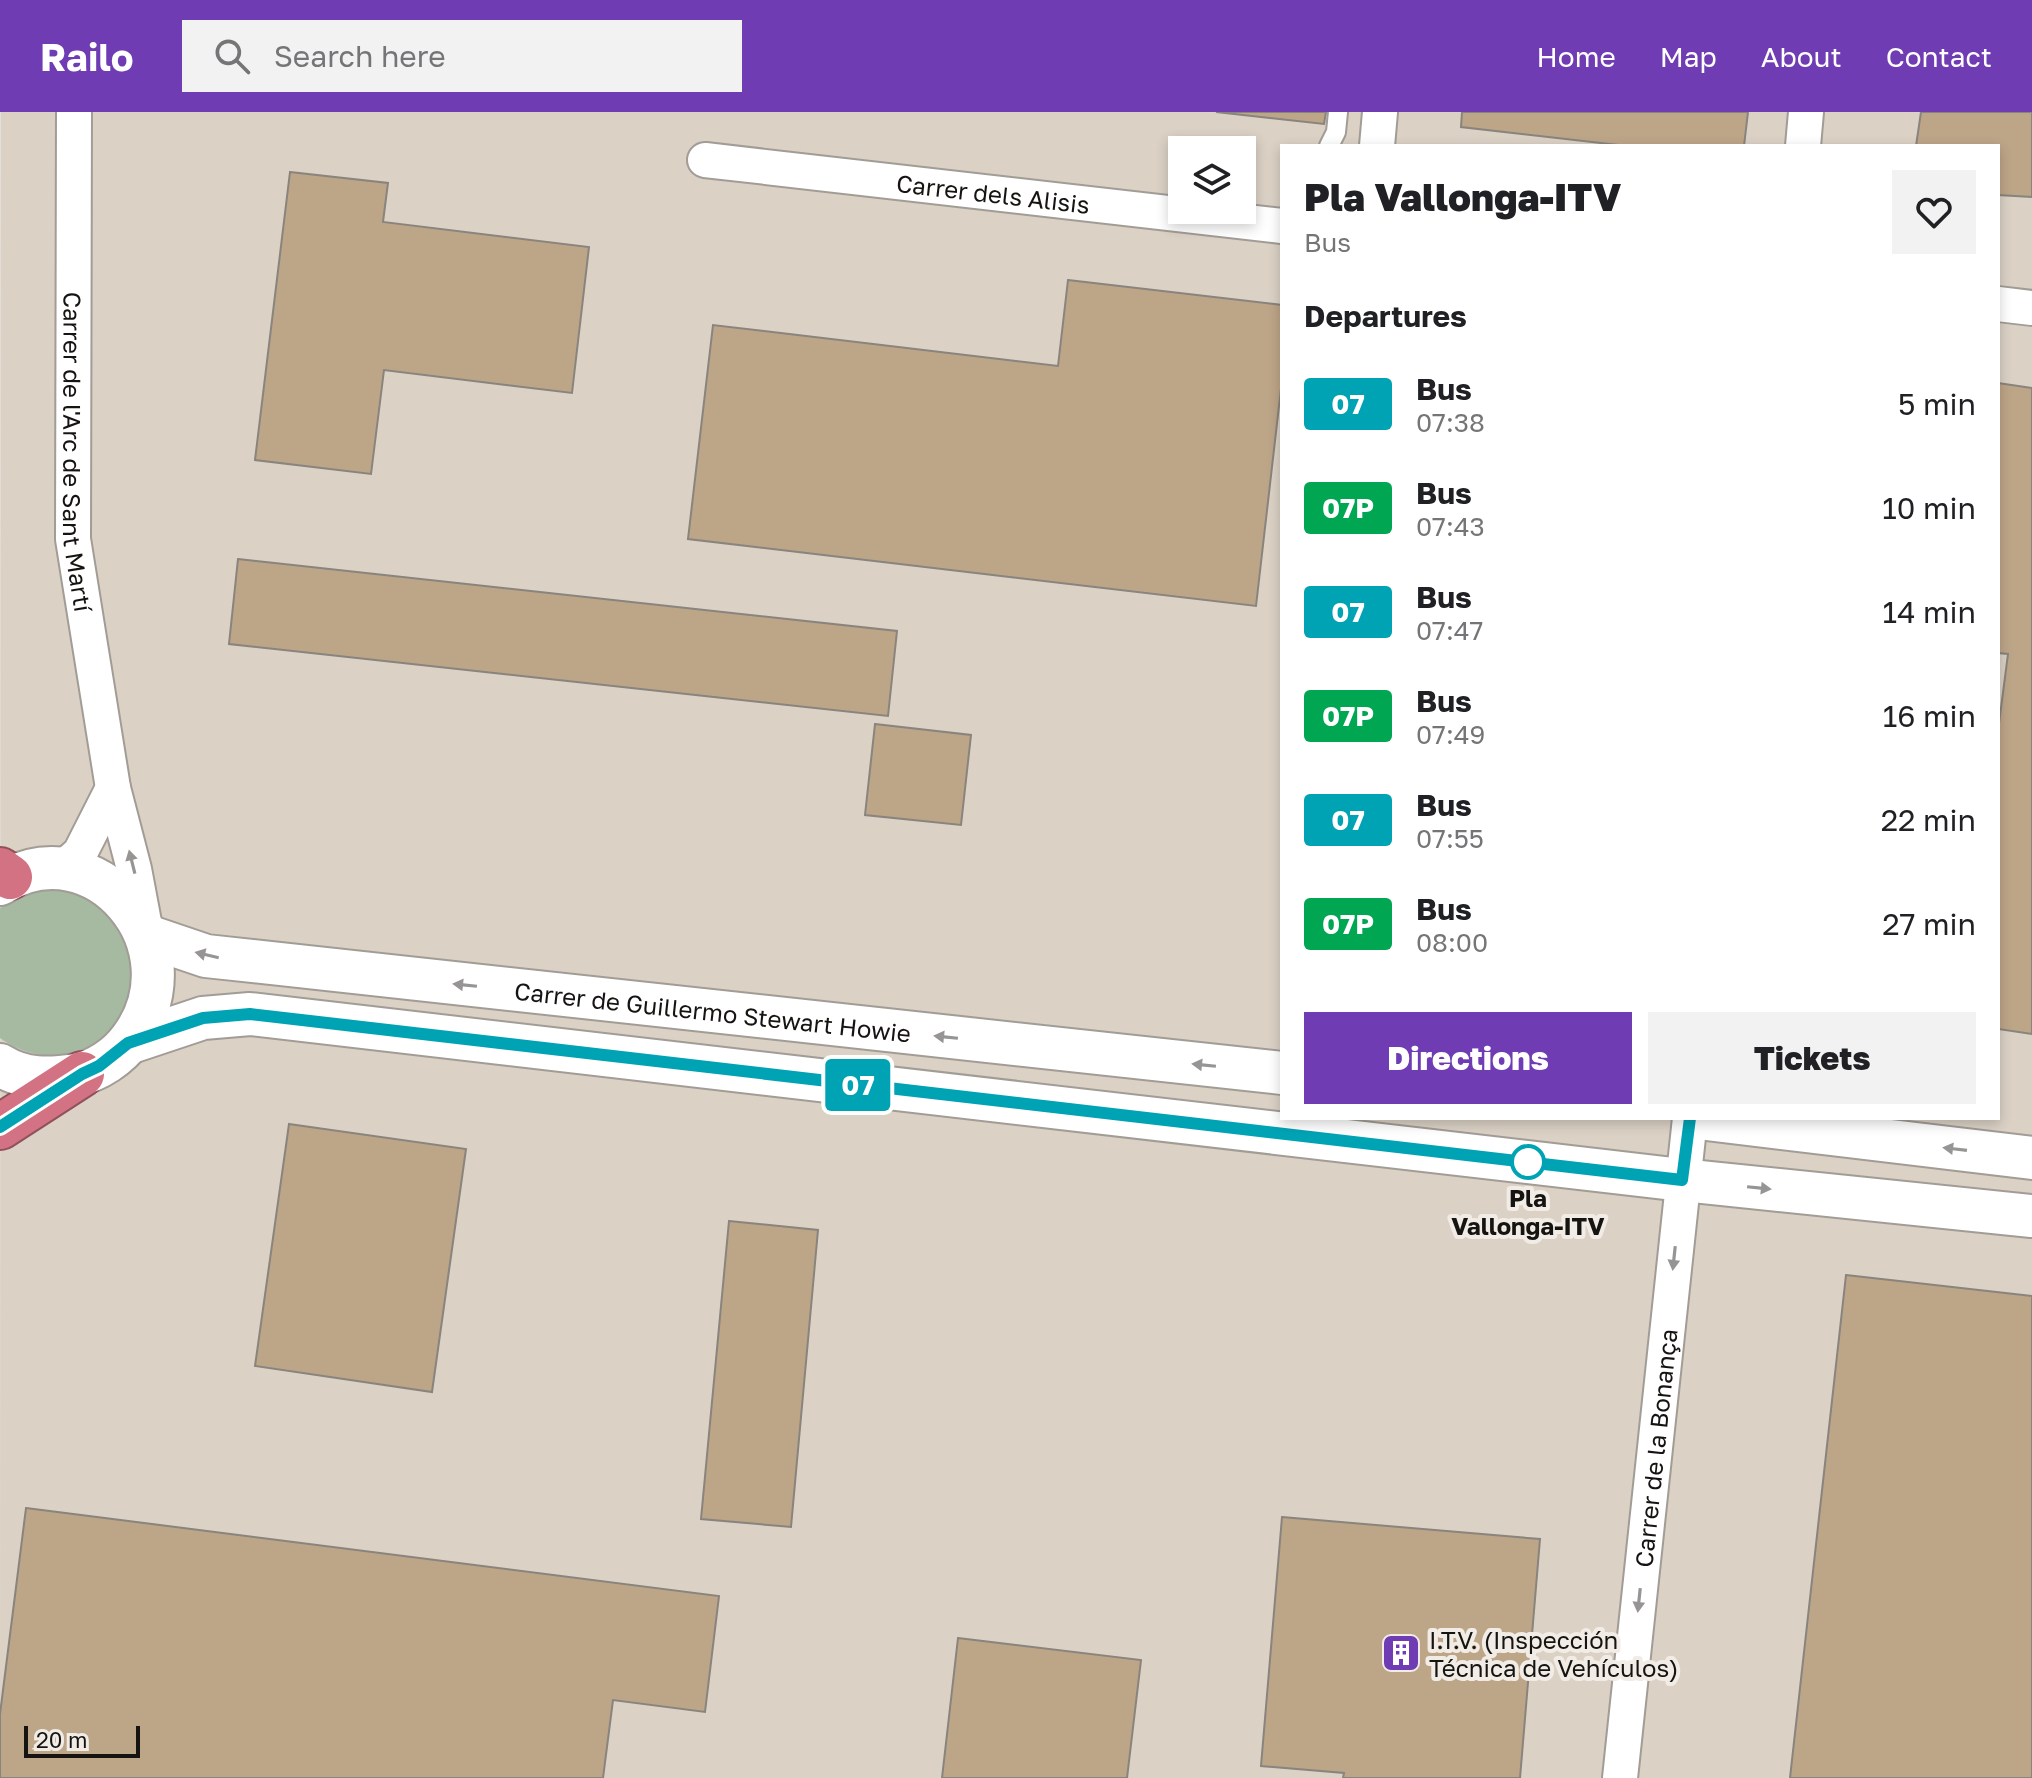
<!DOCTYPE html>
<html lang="en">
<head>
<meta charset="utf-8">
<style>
	:root { --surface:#fff; --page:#f2f2f2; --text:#202124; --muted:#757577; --accent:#6f3cb3 }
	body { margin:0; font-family:"Golos Text",sans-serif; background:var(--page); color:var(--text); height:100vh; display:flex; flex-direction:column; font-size:30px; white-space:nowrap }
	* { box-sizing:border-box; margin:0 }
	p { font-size:26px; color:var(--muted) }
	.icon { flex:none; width:44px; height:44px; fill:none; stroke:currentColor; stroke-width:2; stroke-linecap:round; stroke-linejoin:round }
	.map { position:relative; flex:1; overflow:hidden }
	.drawer { position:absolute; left:1280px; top:32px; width:720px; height:976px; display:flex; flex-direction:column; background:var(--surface); border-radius:0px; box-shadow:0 4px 12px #0003 }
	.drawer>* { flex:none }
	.badge { padding:0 16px; border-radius:6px; font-size:28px; line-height:52px }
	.tools { position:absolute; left:1168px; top:24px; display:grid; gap:16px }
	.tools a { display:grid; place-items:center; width:88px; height:88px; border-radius:0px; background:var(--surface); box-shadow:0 4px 12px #0003; font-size:40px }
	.scale { position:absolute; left:24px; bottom:20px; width:116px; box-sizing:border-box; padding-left:8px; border:4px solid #151411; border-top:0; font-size:22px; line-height:28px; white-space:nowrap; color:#151411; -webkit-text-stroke:6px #f2ece6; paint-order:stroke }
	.map>.badge { position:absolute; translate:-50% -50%; box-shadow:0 0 0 4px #fff }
	h2 { padding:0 24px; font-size:30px; line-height:72px }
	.round { display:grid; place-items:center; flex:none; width:84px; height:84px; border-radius:0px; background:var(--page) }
	.overview { display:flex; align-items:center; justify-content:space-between; height:136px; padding:0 24px }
	h1 { font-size:38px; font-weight:800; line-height:60px }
	.cta { display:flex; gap:16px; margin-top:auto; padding:16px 24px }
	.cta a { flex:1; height:92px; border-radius:0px; background:var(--accent); color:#fff; font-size:32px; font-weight:800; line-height:92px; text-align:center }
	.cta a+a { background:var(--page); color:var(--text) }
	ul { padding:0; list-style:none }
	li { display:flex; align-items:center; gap:24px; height:104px; padding:0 24px }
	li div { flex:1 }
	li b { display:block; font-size:30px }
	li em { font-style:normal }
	li .badge { min-width:88px; font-weight:700; text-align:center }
	header { display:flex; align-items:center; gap:48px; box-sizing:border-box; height:112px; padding:0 40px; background:var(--accent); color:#fff }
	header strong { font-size:38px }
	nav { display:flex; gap:44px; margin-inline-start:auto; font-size:28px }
	.search { width:560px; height:72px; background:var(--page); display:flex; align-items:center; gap:20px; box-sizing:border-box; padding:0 28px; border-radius:0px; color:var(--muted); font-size:30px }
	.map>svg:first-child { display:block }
	.built { fill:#dbd1c5; fill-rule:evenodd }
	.green { fill:#a6b9a1 }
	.building { fill:#bda588; stroke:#89847e; stroke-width:2 }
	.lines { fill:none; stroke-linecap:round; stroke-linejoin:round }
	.service-casing { stroke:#a19c96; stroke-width:22 }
	.minor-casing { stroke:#a19c96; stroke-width:38 }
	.tertiary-casing { stroke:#a19c96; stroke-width:46 }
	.motorway-casing { stroke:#90515a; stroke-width:48 }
	.service { stroke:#fff; stroke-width:18 }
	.minor { stroke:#fff; stroke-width:34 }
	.tertiary { stroke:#fff; stroke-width:42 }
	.motorway { stroke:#d37282; stroke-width:44 }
	.oneway { fill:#969594 }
	.line-casing { stroke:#fff; stroke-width:18 }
	.line { stroke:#00a3b4; stroke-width:12 }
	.stop-dot { fill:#fff; stroke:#00a3b4; stroke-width:4 }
	.labels { text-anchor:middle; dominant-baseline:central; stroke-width:8; stroke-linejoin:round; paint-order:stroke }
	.street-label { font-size:24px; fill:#151411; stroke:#f2ece6 }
	.stop-label { font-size:24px; font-weight:bold; fill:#151411; stroke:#f2ece6 }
	.poi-label { font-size:24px; fill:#151411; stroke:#f2ece6; text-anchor:start }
</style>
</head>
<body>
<header>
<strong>Railo</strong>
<div class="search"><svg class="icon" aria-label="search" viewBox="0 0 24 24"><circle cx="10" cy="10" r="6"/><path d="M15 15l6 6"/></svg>Search here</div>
<nav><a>Home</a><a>Map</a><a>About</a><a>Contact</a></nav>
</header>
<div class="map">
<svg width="2032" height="1666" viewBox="0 0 2032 1666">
	<rect width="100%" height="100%" fill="#e5dfd9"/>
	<path class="built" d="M1,0H2032V1666H0ZM1282,34H1998V1006H1282ZM1182,38H1242V98H1182Z"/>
	<path class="green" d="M48,777C95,782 129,807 132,857C132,864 134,874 132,881C130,886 126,892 123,897C120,904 117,913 112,919C83,952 33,950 0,926V796L26,781Z"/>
	<g class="building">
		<path d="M1216,0H1326L1324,12Z"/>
		<path d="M1462,0H1748L1744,34H1627L1461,15Z"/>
		<path d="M1921,0H2032V85L1998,83V34H1916Z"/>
		<path d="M290,60L388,71L383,110L589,135L572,281L384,258L371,362L255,348Z"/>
		<path d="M1068,168L1282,193V268L1256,494L688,427L713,213L1058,254Z"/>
		<path d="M1998,271L2032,276V922L1998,917V619L2008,542L1998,541Z"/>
		<path d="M238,447L897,519L888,604L229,532Z"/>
		<path d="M875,612L971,623L961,713L865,703Z"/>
		<path d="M289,1012L466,1037L432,1280L255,1254Z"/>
		<path d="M729,1109L818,1118L791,1415L701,1407Z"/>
		<path d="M1846,1163L2032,1184V1666H1790Z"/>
		<path d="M26,1396L719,1484L705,1600L613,1588L603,1666H0V1602Z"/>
		<path d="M1282,1405L1540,1427L1520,1666H1343L1344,1661L1261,1654Z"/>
		<path d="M958,1526L1141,1548L1127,1666H942Z"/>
	</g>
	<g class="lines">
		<g class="service-casing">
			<path id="service" d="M1329,34L1336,20L1338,0"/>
		</g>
		<g class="minor-casing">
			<g id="minor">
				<path id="s1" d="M74,0L73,427L113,676L134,757L146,821"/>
				<path d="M1377,34L1380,0"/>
				<path d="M1803,34L1806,0"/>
				<path id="s2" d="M705,48L1282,114"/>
				<path d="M1998,192L2032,196"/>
				<path d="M61,758L80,741L113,676"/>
				<path id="s3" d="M1620,1666L1690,1006"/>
			</g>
		</g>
		<g class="tertiary-casing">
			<g id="tertiary">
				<path d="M0,772C95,712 199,835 131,927C119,944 97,959 76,963C49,967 24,968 0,953"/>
				<path id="s4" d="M147,824L206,844L1282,961"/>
				<path d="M128,931L203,906L250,902L1682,1068L2032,1104"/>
				<path d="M1698,1006L2032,1046"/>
			</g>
		</g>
		<g class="motorway-casing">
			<g id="motorway">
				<path d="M0,758L10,765"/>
				<path d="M0,1015L82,962"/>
			</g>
		</g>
		<use href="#service" class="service"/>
		<use href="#minor" class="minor"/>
		<use href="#tertiary" class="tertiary"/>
		<use href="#motorway" class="motorway"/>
	</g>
	<defs><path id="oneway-solid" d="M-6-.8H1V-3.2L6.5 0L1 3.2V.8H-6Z" transform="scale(2)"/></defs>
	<g class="oneway">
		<use href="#oneway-solid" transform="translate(132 750) rotate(-104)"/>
		<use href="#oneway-solid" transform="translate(207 843) rotate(-167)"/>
		<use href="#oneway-solid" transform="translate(465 873) rotate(-174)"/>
		<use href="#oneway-solid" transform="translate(946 925) rotate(-174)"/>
		<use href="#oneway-solid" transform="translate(1204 953) rotate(-174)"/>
		<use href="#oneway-solid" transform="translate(1955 1037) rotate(-173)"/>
		<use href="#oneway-solid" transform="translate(1759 1076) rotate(6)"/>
		<use href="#oneway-solid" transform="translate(1674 1146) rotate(96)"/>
		<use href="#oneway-solid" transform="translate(1639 1488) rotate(96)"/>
	</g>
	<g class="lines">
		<g class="line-casing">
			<path id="line" d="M0,1015L82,962L99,954L128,931L203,906L250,902L1682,1068L1690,1006"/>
		</g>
		<use href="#line" class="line"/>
	</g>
	<defs>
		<g id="building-square" transform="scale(2)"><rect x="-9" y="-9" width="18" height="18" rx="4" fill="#6f3cb3" stroke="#f2ece6"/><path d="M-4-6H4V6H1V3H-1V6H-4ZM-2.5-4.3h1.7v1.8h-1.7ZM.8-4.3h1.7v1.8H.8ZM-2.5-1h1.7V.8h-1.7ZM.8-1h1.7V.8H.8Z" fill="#fff"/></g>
	</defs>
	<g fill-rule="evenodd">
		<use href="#building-square" x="1401" y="1541"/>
	</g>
	<circle class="stop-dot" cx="1528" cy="1050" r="16"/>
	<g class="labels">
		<g class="street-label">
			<text stroke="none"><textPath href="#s2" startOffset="290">Carrer dels Alisis</textPath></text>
			<text stroke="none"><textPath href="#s1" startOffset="340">Carrer de l'Arc de Sant Martí</textPath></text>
			<text stroke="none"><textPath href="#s4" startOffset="572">Carrer de Guillermo Stewart Howie</textPath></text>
			<text stroke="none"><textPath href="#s3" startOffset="332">Carrer de la Bonança</textPath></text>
		</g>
		<g class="stop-label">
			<text x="1528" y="1085">Pla<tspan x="1528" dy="28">Vallonga-ITV</tspan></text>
		</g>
		<g class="poi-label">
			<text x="1429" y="1527">I.T.V. (Inspección<tspan x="1429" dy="28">Técnica de Vehículos)</tspan></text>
		</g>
	</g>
</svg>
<div class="tools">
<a><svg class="icon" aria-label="layers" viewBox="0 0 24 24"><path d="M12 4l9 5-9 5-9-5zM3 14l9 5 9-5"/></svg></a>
</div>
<div class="scale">20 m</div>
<b class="badge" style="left:858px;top:973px;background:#00a3b4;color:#fff">07</b>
<section class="drawer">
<div class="overview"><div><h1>Pla Vallonga-ITV</h1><p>Bus</p></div><a class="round"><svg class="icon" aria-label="heart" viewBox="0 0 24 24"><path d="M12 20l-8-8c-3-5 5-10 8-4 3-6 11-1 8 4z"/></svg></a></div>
<h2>Departures</h2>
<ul>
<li><span class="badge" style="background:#00a3b4;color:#fff">07</span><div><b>Bus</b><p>07:38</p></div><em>5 min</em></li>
<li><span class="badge" style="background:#00a651;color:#fff">07P</span><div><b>Bus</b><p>07:43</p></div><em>10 min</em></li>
<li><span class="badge" style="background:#00a3b4;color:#fff">07</span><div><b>Bus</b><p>07:47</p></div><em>14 min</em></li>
<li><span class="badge" style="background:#00a651;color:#fff">07P</span><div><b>Bus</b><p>07:49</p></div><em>16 min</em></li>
<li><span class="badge" style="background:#00a3b4;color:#fff">07</span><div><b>Bus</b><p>07:55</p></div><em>22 min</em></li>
<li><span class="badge" style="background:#00a651;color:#fff">07P</span><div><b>Bus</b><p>08:00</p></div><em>27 min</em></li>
</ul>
<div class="cta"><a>Directions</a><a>Tickets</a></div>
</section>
</div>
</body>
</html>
